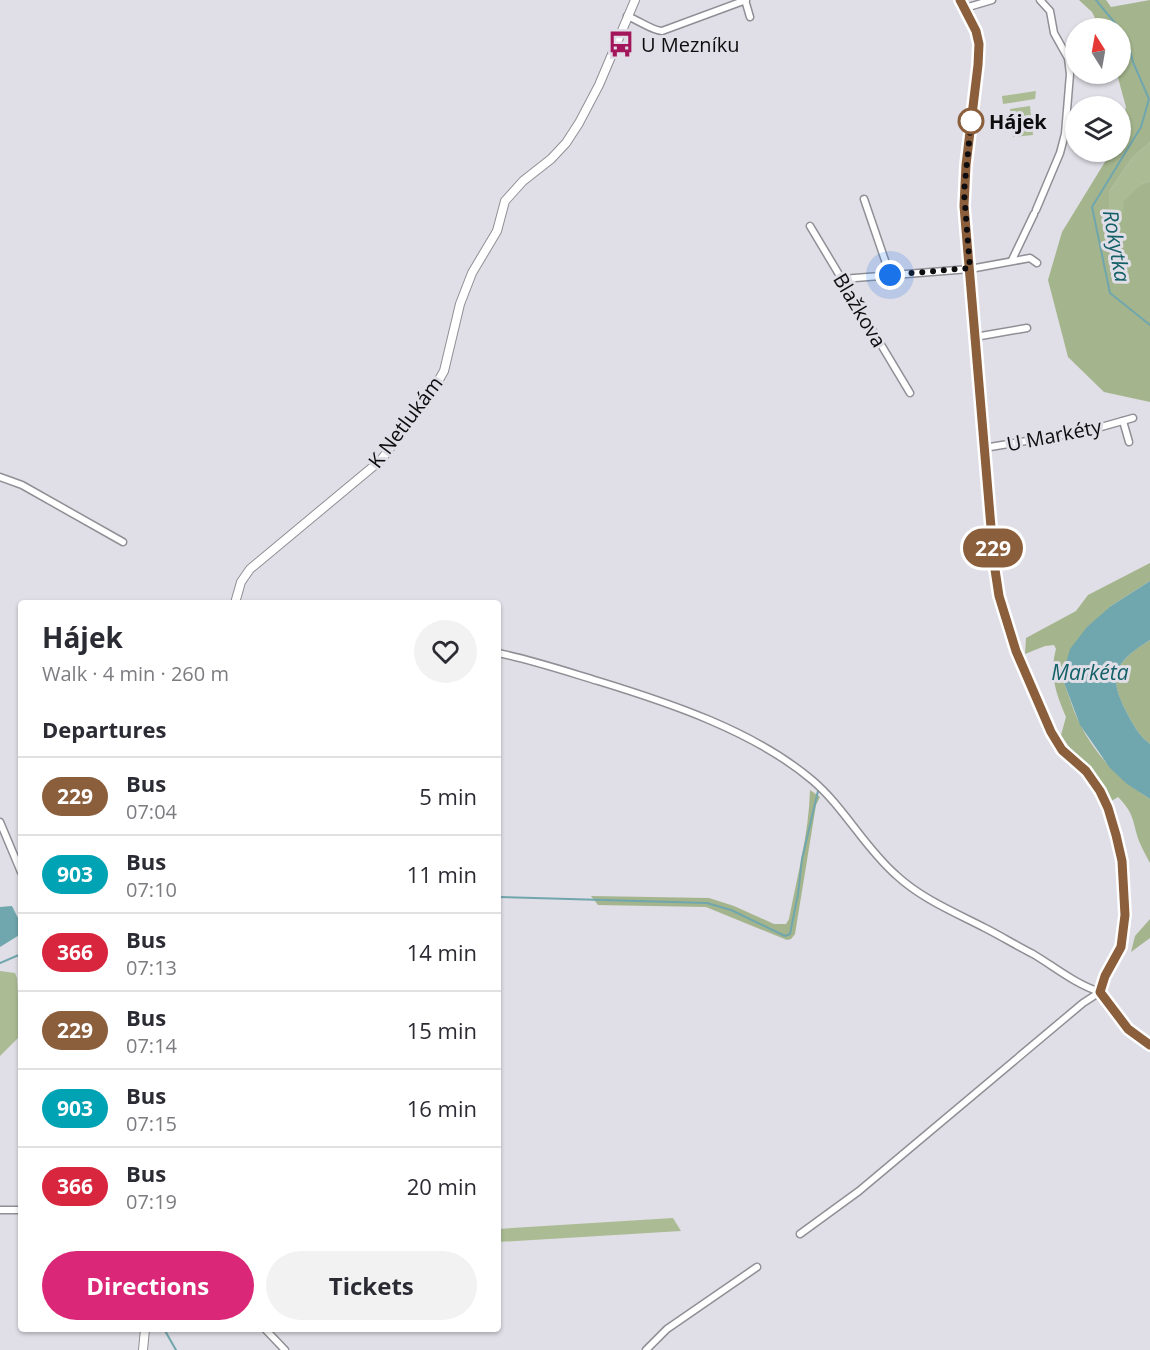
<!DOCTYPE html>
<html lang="en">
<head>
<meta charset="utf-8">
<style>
	:root { --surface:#fff; --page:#f2f2f3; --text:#2b2b33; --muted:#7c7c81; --line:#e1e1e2; --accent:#db2777 }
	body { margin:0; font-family:"Open Sans",sans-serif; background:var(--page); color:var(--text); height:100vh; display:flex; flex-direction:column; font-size:22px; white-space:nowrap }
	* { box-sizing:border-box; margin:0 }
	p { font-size:20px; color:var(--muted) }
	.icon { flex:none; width:33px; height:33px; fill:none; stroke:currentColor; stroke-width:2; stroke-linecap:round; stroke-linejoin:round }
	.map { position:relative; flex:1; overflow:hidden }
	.sheet { position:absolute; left:18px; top:600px; width:483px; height:732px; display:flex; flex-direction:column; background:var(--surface); border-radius:6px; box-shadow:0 2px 4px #0004 }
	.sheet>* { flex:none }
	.badge { padding:0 12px; border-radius:20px; font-size:21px; line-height:39px }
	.needle { width:39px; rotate:349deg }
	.buttons { position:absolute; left:1065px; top:18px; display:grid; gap:12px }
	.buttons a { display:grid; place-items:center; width:66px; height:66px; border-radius:50%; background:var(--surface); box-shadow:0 2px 4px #0004; font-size:30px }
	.you { position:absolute; width:30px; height:30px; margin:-15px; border:4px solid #fff; border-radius:50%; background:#1a73e8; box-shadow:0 0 0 9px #1a73e833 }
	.map>.badge { position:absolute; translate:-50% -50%; box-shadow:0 0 0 3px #fff }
	h2 { padding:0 24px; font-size:22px; line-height:54px }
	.round { display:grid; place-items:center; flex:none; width:63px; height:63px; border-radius:32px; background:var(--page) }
	.overview { display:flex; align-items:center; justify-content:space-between; height:102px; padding:0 24px }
	h1 { font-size:28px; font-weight:700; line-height:45px }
	.primary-button { display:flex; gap:12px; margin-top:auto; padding:12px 24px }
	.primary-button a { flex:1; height:69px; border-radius:36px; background:var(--accent); color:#fff; font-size:24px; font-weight:700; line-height:69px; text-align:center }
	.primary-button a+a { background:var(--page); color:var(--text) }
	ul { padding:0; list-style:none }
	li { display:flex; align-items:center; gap:18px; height:78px; padding:0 24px; border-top:2px solid var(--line) }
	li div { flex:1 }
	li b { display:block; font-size:22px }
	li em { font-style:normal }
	li .badge { min-width:66px; font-weight:700; text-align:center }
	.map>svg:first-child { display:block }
	.green { fill:#abbc94 }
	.forest { fill:#a4b58d }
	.water { fill:#70a6ad }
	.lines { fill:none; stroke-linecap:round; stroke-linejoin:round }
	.stream { stroke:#70a6ad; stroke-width:2 }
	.minor-casing { stroke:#908f95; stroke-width:9 }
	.tertiary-casing { stroke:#908f95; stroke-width:10 }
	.minor { stroke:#fff; stroke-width:6 }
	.tertiary { stroke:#fff; stroke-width:8 }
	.line-casing { stroke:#fff; stroke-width:14 }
	.line { stroke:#8b5e3c; stroke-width:9 }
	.walk { stroke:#0d0c0e; stroke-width:6; stroke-dasharray:0 10.8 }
	.stop-dot { fill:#fff; stroke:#8b5e3c; stroke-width:3 }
	.labels { text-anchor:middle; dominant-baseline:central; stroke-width:6; stroke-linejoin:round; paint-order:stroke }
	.poi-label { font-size:20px; fill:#0d0c0e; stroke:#e0dee6; text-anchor:start }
	.stop-label { font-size:20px; font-weight:bold; fill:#0d0c0e; stroke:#e0dee6; text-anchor:start }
	.street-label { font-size:20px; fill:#0d0c0e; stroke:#e0dee6 }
	.water-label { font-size:21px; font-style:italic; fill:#146068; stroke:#e0dee6 }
</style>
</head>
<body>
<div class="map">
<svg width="1150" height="1350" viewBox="0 0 1150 1350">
	<rect width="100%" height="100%" fill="#e0dee6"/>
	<g class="green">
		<path d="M1036,91L1035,99L1003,104L1002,96Z"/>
		<path d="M1030,106L1033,135L1013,137L1010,109Z"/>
		<path d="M1150,142V181L1142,184L1124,212L1114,215L1109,214V192L1132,158Z"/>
		<path d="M0,971L15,973L17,978L20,1036L0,1056Z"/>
		<path d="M673,1218L681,1231L498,1242V1229Z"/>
	</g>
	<g class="forest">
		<path d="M1079,0H1106L1111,7L1150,0V142L1132,158L1109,192V213L1114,215L1123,212L1124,201L1142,184L1150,181V402L1104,392L1068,357L1048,280L1062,232L1111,152H1120L1121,130L1126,107L1117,74H1120V28H1100L1092,12Z"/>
		<path d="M1150,563V581L1111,606L1063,680C1069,695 1073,711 1080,724C1096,756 1120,780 1150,799V863C1146,856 1142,848 1139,841C1132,821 1135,814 1118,797L1110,802C1098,774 1076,760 1061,735L1066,717C1056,694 1049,674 1056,649L1054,645L1045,646L1025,654L1026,638L1076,611L1088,595Z"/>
		<path d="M1150,640V744C1139,736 1132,723 1126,711C1106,674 1118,660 1150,640Z"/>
		<path d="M810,790L820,797L816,805L795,934L791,939L787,940L706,907L598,905L591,896L709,898L734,906L774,924H786L789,919C797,877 809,833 810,790Z"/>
		<path d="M1150,919V938L1131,952L1135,936Z"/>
	</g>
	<g class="water">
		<path d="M1150,581V640C1118,660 1106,674 1126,711C1132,723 1139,736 1150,744V799L1127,784L1110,768L1080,725L1063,680L1064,670L1070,649L1087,627L1111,606Z"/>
		<path d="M12,906L21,924V934L0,947V907Z"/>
	</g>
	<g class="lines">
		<g class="stream">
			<path d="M1096,0L1119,28"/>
			<path d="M1120,30L1126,37L1133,62L1149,99L1141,127L1092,207L1110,293L1150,325"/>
			<path d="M498,897L707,903L731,910L785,936L790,934L798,894L802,859L818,791"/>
			<path d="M0,963L21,954"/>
			<path d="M164,1329L176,1350"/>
		</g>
		<g class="minor-casing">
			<g id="minor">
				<path d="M745,0L750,17"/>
				<path d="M965,8L992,0"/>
				<path d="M627,16C638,20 653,31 662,31L746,0"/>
				<path d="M864,199L890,275"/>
				<path d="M1036,210L1060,153L1065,134L1070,74L1068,58L1054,33L1050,11L1040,0"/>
				<path d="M810,226L910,393"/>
				<path d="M1012,260L1034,214"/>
				<path d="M842,279L970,269L1030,258L1037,263"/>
				<path d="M975,337L1027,328"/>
				<path d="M1123,421L1129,442"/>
				<path d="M984,448L1087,431L1133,418"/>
				<path d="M0,477L22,485L123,542"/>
				<path d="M498,653C532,660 565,671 598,681C670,703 754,731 812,780C844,807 864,847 896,875C922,899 954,912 985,928C1001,936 1017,946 1033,954C1055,967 1075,984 1100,992"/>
				<path d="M0,822L21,872"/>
				<path d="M0,1210H21"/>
				<path d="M800,1234L859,1191L1083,1003L1100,992"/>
				<path d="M265,1329L285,1350"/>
				<path d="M646,1350L667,1329L757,1267"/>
			</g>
		</g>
		<g class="tertiary-casing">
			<g id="tertiary">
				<path d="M960,0L976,31L979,44L978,65L966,165L964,206L996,578L999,596L1016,651L1051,732L1062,750L1086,771L1100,791L1108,808L1116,835L1121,861L1125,915L1121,947L1105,976L1100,992L1128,1029L1150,1045"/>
				<path d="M235,603L241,582L250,569L381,460L432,392L444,371L460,304L472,273L497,231L505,201L523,181L551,159L566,143L579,123L599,85L635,0"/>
				<path d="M143,1350L145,1329"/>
			</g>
		</g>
		<use href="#minor" class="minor"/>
		<use href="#tertiary" class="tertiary"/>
	</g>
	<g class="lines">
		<g class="line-casing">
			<path id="line" d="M960,0L976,31L979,44L978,65L966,165L964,206L994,563L999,596L1016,651L1051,732L1062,750L1086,771L1100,791L1108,808L1116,835L1122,861L1125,915L1121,947L1105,976L1100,992L1128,1029L1150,1045"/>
		</g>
		<use href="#line" class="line"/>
		<path class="walk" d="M890,275L970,268L964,192L972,113L971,121"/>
	</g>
	<defs>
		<g id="bus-bare" transform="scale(2.07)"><path d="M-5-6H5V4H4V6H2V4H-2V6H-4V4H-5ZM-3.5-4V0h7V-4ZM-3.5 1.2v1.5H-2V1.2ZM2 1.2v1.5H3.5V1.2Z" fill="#a4165b" stroke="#e0dee6" stroke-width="2.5" paint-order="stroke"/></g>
	</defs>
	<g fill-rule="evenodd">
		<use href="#bus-bare" x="621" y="44"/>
	</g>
	<circle class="stop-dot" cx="971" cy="121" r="12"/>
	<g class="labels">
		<g class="poi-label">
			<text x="641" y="44">U Mezníku</text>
		</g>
		<g class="stop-label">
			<text x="989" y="121">Hájek</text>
		</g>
		<g class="street-label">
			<text transform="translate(860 310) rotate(59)">Blažkova</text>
			<text transform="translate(405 422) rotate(-53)">K Netlukám</text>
			<text transform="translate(1054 435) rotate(-11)">U Markéty</text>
		</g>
		<g class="water-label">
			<text transform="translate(1117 246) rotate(80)">Rokytka</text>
			<text x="1090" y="672">Markéta</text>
		</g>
	</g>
</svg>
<div class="buttons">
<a><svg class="needle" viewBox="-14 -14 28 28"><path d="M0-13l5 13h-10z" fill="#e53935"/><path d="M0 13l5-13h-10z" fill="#7c7c81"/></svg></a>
<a><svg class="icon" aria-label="layers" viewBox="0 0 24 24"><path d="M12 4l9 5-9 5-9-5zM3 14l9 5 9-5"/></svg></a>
</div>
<div class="you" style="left:890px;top:275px"></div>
<b class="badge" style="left:993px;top:548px;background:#8b5e3c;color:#fff">229</b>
<section class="sheet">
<div class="overview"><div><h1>Hájek</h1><p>Walk · 4 min · 260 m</p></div><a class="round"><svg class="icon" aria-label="heart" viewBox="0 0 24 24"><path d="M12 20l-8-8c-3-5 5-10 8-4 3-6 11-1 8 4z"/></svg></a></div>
<h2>Departures</h2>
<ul>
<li><span class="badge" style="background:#8b5e3c;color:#fff">229</span><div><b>Bus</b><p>07:04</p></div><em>5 min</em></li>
<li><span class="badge" style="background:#00a3b4;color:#fff">903</span><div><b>Bus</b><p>07:10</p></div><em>11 min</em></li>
<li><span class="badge" style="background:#d7263d;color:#fff">366</span><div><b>Bus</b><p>07:13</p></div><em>14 min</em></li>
<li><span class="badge" style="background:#8b5e3c;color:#fff">229</span><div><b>Bus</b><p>07:14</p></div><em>15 min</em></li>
<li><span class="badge" style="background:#00a3b4;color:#fff">903</span><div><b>Bus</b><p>07:15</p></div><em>16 min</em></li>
<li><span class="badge" style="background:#d7263d;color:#fff">366</span><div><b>Bus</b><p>07:19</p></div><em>20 min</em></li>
</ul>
<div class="primary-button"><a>Directions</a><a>Tickets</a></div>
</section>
</div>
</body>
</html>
